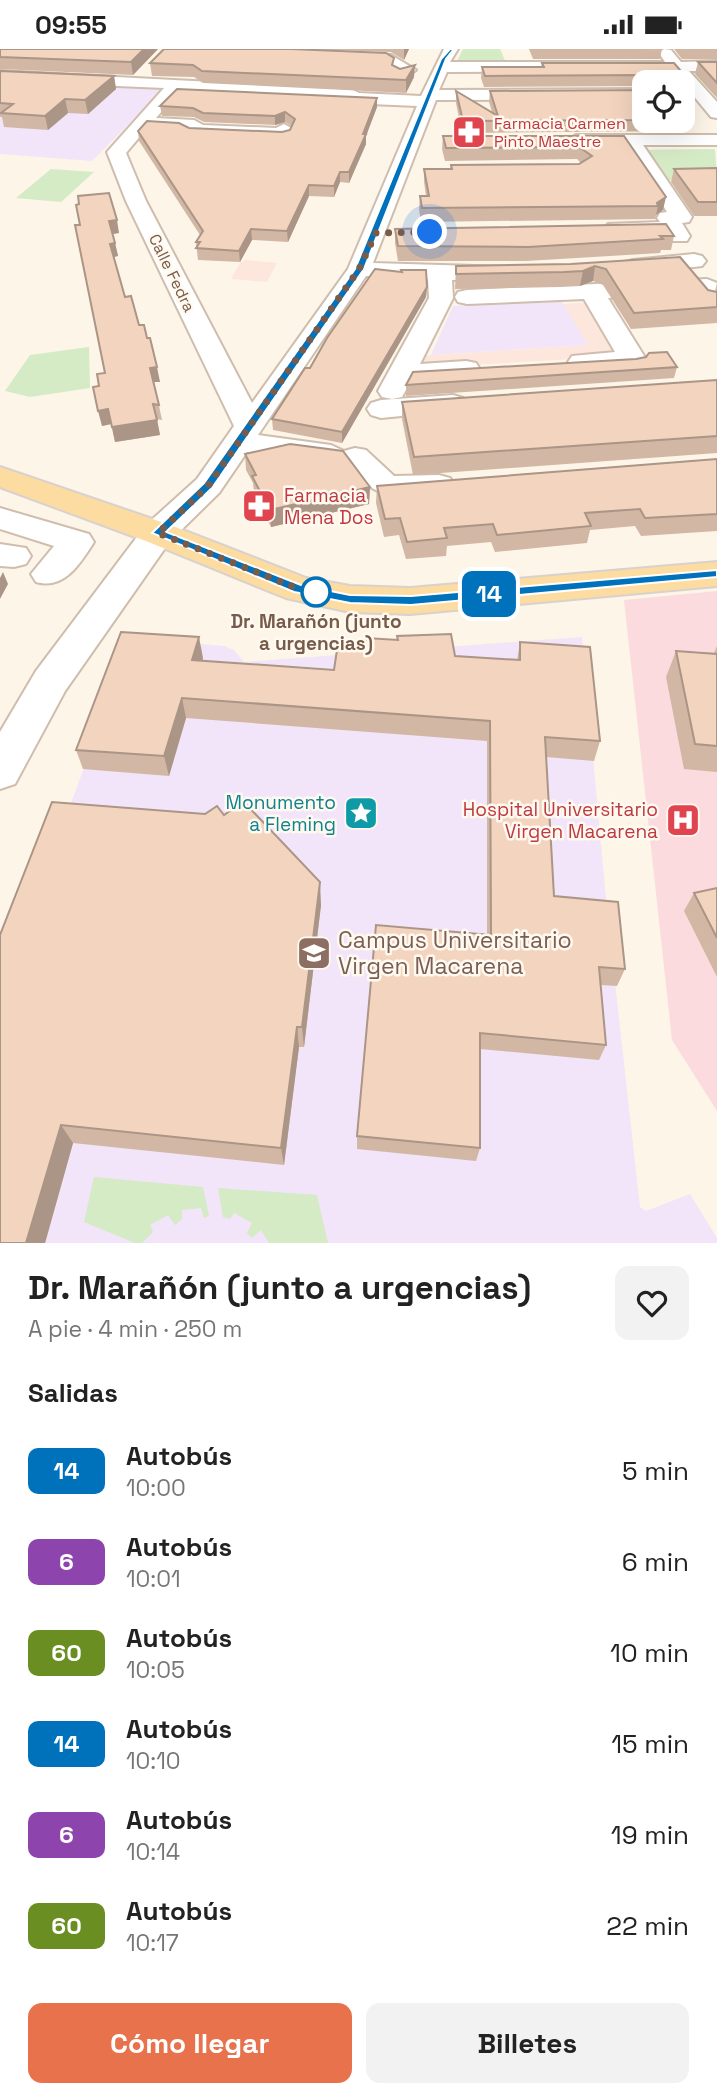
<!DOCTYPE html>
<html lang="es">
<head>
<meta charset="utf-8">
<style>
	:root { --surface:#fff; --page:#f2f2f2; --text:#222; --muted:#767676; --accent:#e8724c }
	body { margin:0; font-family:"Space Grotesk",sans-serif; background:var(--page); color:var(--text); height:100vh; display:flex; flex-direction:column; font-size:26px; white-space:nowrap }
	* { box-sizing:border-box; margin:0 }
	p { font-size:23px; color:var(--muted) }
	.icon { flex:none; width:38px; height:38px; fill:none; stroke:currentColor; stroke-width:2; stroke-linecap:round; stroke-linejoin:round }
	.map { position:relative; height:1194px; overflow:hidden }
	.details { display:flex; flex-direction:column; background:var(--surface); flex:1 }
	.details>* { flex:none }
	.badge { padding:0 14px; border-radius:10px; font-size:24px; line-height:46px }
	.tools { position:absolute; left:632px; top:21px; display:grid; gap:14px }
	.tools a { display:grid; place-items:center; width:63px; height:63px; border-radius:14px; background:var(--surface); box-shadow:0 7px 28px #0002; font-size:35px }
	.you { position:absolute; width:35px; height:35px; margin:-18px; border:5px solid #fff; border-radius:50%; background:#1a73e8; box-shadow:0 0 0 10px #1a73e833 }
	.map>.badge { position:absolute; translate:-50% -50%; box-shadow:0 0 0 4px #fff }
	h2 { padding:0 28px; font-size:26px; line-height:63px }
	.round { display:grid; place-items:center; flex:none; width:74px; height:74px; border-radius:14px; background:var(--page) }
	.overview { display:flex; align-items:center; justify-content:space-between; height:119px; padding:0 28px }
	h1 { font-size:33px; font-weight:800; line-height:52px }
	.cta { display:flex; gap:14px; margin-top:auto; padding:14px 28px }
	.cta a { flex:1; height:80px; border-radius:14px; background:var(--accent); color:#fff; font-size:28px; font-weight:800; line-height:80px; text-align:center }
	.cta a+a { background:var(--page); color:var(--text) }
	ul { padding:0; list-style:none }
	li { display:flex; align-items:center; gap:21px; height:91px; padding:0 28px }
	li div { flex:1 }
	li b { display:block; font-size:26px }
	li em { font-style:normal }
	li .badge { min-width:77px; font-weight:700; text-align:center }
	.status { display:flex; justify-content:space-between; align-items:center; height:49px; padding:0 35px; background:var(--surface); direction:ltr }
	.status svg { height:19px; fill:currentColor }
	.map>svg:first-child { display:block }
	.commercial { fill:#fde6dc }
	.education { fill:#f2e4f9 }
	.medical { fill:#fbdbde }
	.green { fill:#d4ebc5 }
	.lines { fill:none; stroke-linecap:round; stroke-linejoin:round }
	.minor-casing { stroke:#cfbdad; stroke-width:4 }
	.major-casing { stroke:#d9d1cd; stroke-width:4 }
	.minor { fill:#fff; fill-rule:evenodd }
	.major { fill:#fcdca0; fill-rule:evenodd }
	.wall { fill:#d1b7a4 }
	.shaded-wall { fill:#aa9586 }
	.building { fill:#f3d5bf; stroke:#aa9586; stroke-width:2 }
	.line { fill:#0072bc; stroke:#fff; stroke-width:2 }
	.walk { stroke:#785c4b; stroke-width:7; stroke-dasharray:0 12.6 }
	.stop-dot { fill:#fff; stroke:#0072bc; stroke-width:3.5 }
	.labels { text-anchor:middle; dominant-baseline:central; stroke-width:5; stroke-linejoin:round; paint-order:stroke }
	.far-health-label { font-size:16px; fill:#be3a42; stroke:#fff9ef; text-anchor:start }
	.far-street-label { font-size:16px; fill:#785c4b; stroke:#fff9ef }
	.health-label { font-size:19px; fill:#be3a42; stroke:#fff9ef; text-anchor:start }
	.stop-label { font-size:19px; font-weight:bold; fill:#785c4b; stroke:#fff9ef }
	.culture-label { font-size:19px; fill:#0d838f; stroke:#fff9ef; text-anchor:end }
	.near-education-label { font-size:23px; fill:#785e54; stroke:#fff9ef; text-anchor:start }
</style>
</head>
<body>
<div class="status"><b>09:55</b><svg viewBox="0 0 49 12"><path d="M0 12V9h3v3zM5 12V6h3v6zM10 12V3h3v9zM15 12V0h3v12zM26 1h20v11H26zM47 4h2v5h-2z"/></svg></div>
<div class="map">
<svg width="717" height="1194" viewBox="0 0 717 1194">
	<rect width="100%" height="100%" fill="#fdf5e8"/>
	<g class="commercial">
		<path d="M246,211L277,214L267,233L231,230L240,214Z"/>
		<path d="M597,253L621,307L422,319L418,307L587,296L563,255Z"/>
	</g>
	<g class="education">
		<path d="M0,32L164,40L92,112L0,105Z"/>
		<path d="M561,251L588,296L431,306L453,257Z"/>
		<path d="M582,588L607,861L640,1158L646,1162L690,1145L717,1189V1194H0L2,940L127,603L135,589L224,597L234,601L244,613Z"/>
	</g>
	<path class="medical" d="M717,542V1062L672,991L624,551Z"/>
	<g class="green">
		<path d="M463,0H500L507,16H455Z"/>
		<path d="M715,100L717,131H642L623,101Z"/>
		<path d="M51,120L94,123L61,153L16,149Z"/>
		<path d="M89,298L90,339L30,348L5,342L30,306Z"/>
		<path d="M94,1128L203,1138L209,1167L204,1169L201,1159L182,1161V1170L175,1176L168,1166L150,1176L153,1183L142,1194H135L84,1173Z"/>
		<path d="M218,1139L317,1146L328,1194H269L261,1181L252,1189L247,1184L252,1174L234,1164L230,1170L223,1168Z"/>
	</g>
	<g class="lines">
		<g class="minor-casing">
			<g id="minor">
				<path d="M444,0H458L450,13H665L659,4L664,0L671,1L681,13L717,12V22H689L717,53V69L711,68L673,22L447,23L439,41L644,40V50L436,51L373,214L514,218L518,223L514,228L506,230L452,231L453,249L420,315L466,312L476,314L480,320L476,326L411,332L402,348L392,350L382,348L378,342L429,249L428,230L366,227L258,386L331,396L344,402L355,399L366,401L394,427L439,426L450,429L455,436L450,443C405,454 371,451 342,411L331,414L247,403L219,444L170,492L65,642L15,735L0,740V683L36,622L146,476L197,430L234,377L126,152L107,103L164,39L0,32V22L351,40L359,44L421,47ZM181,40L201,44L316,48L324,53L417,57L348,220L252,354L146,152L126,104L147,79L181,81L190,86L282,90L288,89L293,80L284,75L276,79L203,76L194,71L156,69Z"/>
				<path d="M343,4L391,6L416,21L401,31L393,26L398,21L388,14L338,11L336,8L338,5Z"/>
				<path d="M576,86H717V96H643L692,168L689,173L682,174L690,187L687,192H671L667,186L608,185L605,180L608,175L660,173L657,169L660,164L667,163L624,96L570,95L567,91Z"/>
				<path d="M694,205L702,207L706,212L702,217L633,225L625,223L621,218L625,213L633,211Z"/>
				<path d="M707,230L717,234L715,242L608,249L646,310L643,316C622,321 593,324 572,319L568,313L572,307L615,303L584,250L467,255L458,253L455,248L458,243L467,241Z"/>
				<path d="M453,346L463,349L467,355L463,361L381,369L371,366L367,360L371,354L381,351Z"/>
				<path d="M0,459L89,485L94,493C80,515 64,541 36,533L31,525L54,497L0,480Z"/>
				<path d="M0,495L26,499L31,507L26,515L14,518L0,517Z"/>
			</g>
		</g>
		<g class="major-casing">
			<path id="major" d="M0,418L170,476L306,529L350,537L410,539L717,513V537L410,565L350,563L286,549L146,492L0,438Z"/>
		</g>
		<use href="#minor" class="minor"/>
		<use href="#major" class="major"/>
	</g>
	<g class="wall">
		<path d="M0,0H158L133,26L0,20Z"/>
		<path d="M301,0H409L404,11L391,3Z"/>
		<path d="M529,0H662L660,10H533Z"/>
		<path d="M674,0H717V10H682Z"/>
		<path d="M698,13H717V49L695,25Z"/>
		<path d="M150,14L394,17L414,28L406,44L203,34L194,28L152,27Z"/>
		<path d="M542,14H674L690,47L682,54V33H644V37L484,38L481,29L482,18H541Z"/>
		<path d="M0,22L114,27L116,40L88,65L68,64L48,81L4,78L2,68H0Z"/>
		<path d="M644,41V72H682L680,82L462,84L456,54V42L492,63L489,53L490,42Z"/>
		<path d="M377,49V58L366,87V95L349,134L340,133L334,148L309,147L288,193L252,191L240,213L198,211L196,193L200,186L139,92L138,82L189,79L282,83L290,81L292,77L285,73L275,76L204,73L194,68L162,67L160,57Z"/>
		<path d="M443,87H624L663,161L656,166L655,170L421,173L419,160L420,147H426L424,133V120H450L451,116L579,115L581,114L577,110L445,112L442,100Z"/>
		<path d="M717,119V167H694L671,133L674,120Z"/>
		<path d="M75,176L119,184L113,185L118,207L114,208L125,248L139,276L160,333H154L162,371L157,370L160,386L115,393L111,375L102,377L99,337L105,324Z"/>
		<path d="M395,180L674,187L671,201H661L660,204L526,212H398L395,194Z"/>
		<path d="M680,208L708,241L717,243V274L631,280L603,236L593,232L580,237L561,238L455,240L456,217L571,215Z"/>
		<path d="M427,238L426,248L342,394L273,381L272,370L310,319Z"/>
		<path d="M677,318L674,329L406,347V336Z"/>
		<path d="M717,331V404L413,426L402,370V353Z"/>
		<path d="M245,405L370,438L369,455L271,478L254,444L253,434L246,421Z"/>
		<path d="M717,410V482L641,487L635,477L590,481L587,494L495,503L491,493L447,497L446,507L406,510L399,486L384,488L376,454L377,437Z"/>
		<path d="M397,587L455,607L517,611L520,593L600,692L594,712L546,708L554,847L625,920L617,937L601,936L606,996L599,1011L480,1000V1099L476,1112L357,1100V1087L487,886V692L186,669L169,727L83,720L76,701L203,609L202,612L334,621L365,595L397,591Z"/>
		<path d="M717,597V723L684,720L666,628L676,602L714,604Z"/>
		<path d="M52,753L224,766L321,856L304,998H299L284,1116L73,1094L45,1194H0Z"/>
		<path d="M717,839V928L684,862L694,844Z"/>
	</g>
	<g class="shaded-wall">
		<path d="M144,0H158L133,26L131,13Z"/>
		<path d="M404,0H409L404,11Z"/>
		<path d="M415,16L414,28L406,44V31Z"/>
		<path d="M114,27L116,40L88,65L85,51Z"/>
		<path d="M693,36L690,47L682,54V44Z"/>
		<path d="M377,49V58L366,87V95L349,134V123Z"/>
		<path d="M65,50L68,64L48,81L45,67Z"/>
		<path d="M285,63V73L275,76V67Z"/>
		<path d="M340,123V133L334,148V137Z"/>
		<path d="M309,136V147L288,193L287,182Z"/>
		<path d="M666,148L663,161L656,166L658,157L657,154Z"/>
		<path d="M117,171L119,184L112,185L109,172Z"/>
		<path d="M251,180L252,191L240,213L239,202Z"/>
		<path d="M115,194L118,207L113,208L110,195Z"/>
		<path d="M595,217L593,232L580,237L583,222Z"/>
		<path d="M427,238L426,248L342,394V383Z"/>
		<path d="M157,318L160,333H153L150,319Z"/>
		<path d="M108,360L111,375L102,377L98,362Z"/>
		<path d="M157,371L160,386L115,393L112,378Z"/>
		<path d="M370,438L369,455L271,478L270,461Z"/>
		<path d="M3,523L8,535L0,550V529Z"/>
		<path d="M199,588L203,609L196,631L192,611Z"/>
		<path d="M182,649L186,669L169,727L164,707Z"/>
		<path d="M320,833L321,856L304,998L302,978Z"/>
		<path d="M297,978L299,998L284,1116L281,1099Z"/>
		<path d="M61,1076L73,1094L45,1194H26Z"/>
	</g>
	<g class="building">
		<path d="M0,0H144L131,13L0,8Z"/>
		<path d="M164,0H292L386,4L394,9L392,16L400,20L415,16L406,31L202,22L193,16L150,14Z"/>
		<path d="M698,13H717V34Z"/>
		<path d="M542,14H674L693,36L682,44V33H648L646,26L485,27L482,18H544Z"/>
		<path d="M0,22L114,27L85,51L65,50L45,67L1,64L13,55L0,54Z"/>
		<path d="M177,40L377,49L363,85H366L349,123H340L334,137L309,136L287,182L251,180L239,202L196,199L200,193H196L203,182L138,82L147,72L179,74L189,79L282,83L290,81L295,70L285,63L275,67L203,64L193,59L160,57Z"/>
		<path d="M644,41V71L463,72L456,42L498,67L490,42Z"/>
		<path d="M443,87H624L666,148L657,154L658,157L422,159L420,147H429L424,120H452L451,116L579,115L592,107L579,98L446,99Z"/>
		<path d="M717,119V153H698L674,120Z"/>
		<path d="M109,144L117,171L109,172L115,194L110,195L125,248L131,247L139,276H144L147,289H150L157,318L150,319L159,356L153,355L157,371L112,378L108,360L98,362L93,338L99,337L97,325L105,324L75,176H80L76,156L79,155L78,147Z"/>
		<path d="M666,175L674,187H660L663,190L528,198L398,197L395,180Z"/>
		<path d="M680,208L708,241L717,243V258L634,264L606,220L595,217L583,222L564,223L456,225V217L571,215Z"/>
		<path d="M375,220L402,223L401,221H426L427,238L342,383L272,370L305,319H310L327,289Z"/>
		<path d="M667,303L677,318L406,336L413,323L636,310L646,308L649,304Z"/>
		<path d="M717,331V387L414,408L402,353Z"/>
		<path d="M290,395L343,402L370,438L270,461L252,427L256,426L245,405Z"/>
		<path d="M717,410V465L645,469L640,460L585,464L591,477L497,486L493,475L444,479L447,489L407,493L400,469L385,470L377,437Z"/>
		<path d="M121,583L199,588L192,611L334,621L338,594L365,595L366,589L398,591L397,587L451,585L455,607L520,611V593L590,598L600,692L545,688L554,847L618,853L625,920L599,918L606,996L480,984V1099L357,1087L376,876L491,886L490,672L182,649L164,707L76,701Z"/>
		<path d="M676,602L717,605V697L695,695Z"/>
		<path d="M243,752L320,833L302,978H297L281,1099L61,1076L26,1194H0V886L52,753L205,765L217,757L224,766Z"/>
		<path d="M717,839V889L694,844Z"/>
	</g>
	<path class="line" d="M450,0H454L446,10L364,220L212,439L166,483L301,536L350,546L411,547L717,521V528L411,556L350,554L294,543L152,484L204,434L355,220L441,10Z"/>
	<g class="lines">
		<path class="walk" d="M316,543L299,540L158,484L208,437L359,220L376,184L430,183"/>
	</g>
	<defs>
		<g id="pharmacy-square" transform="scale(1.75)"><rect x="-9" y="-9" width="18" height="18" rx="4" fill="#e0444e" stroke="#fff9ef"/><path d="M-2-6h4v4h4v4h-4v4h-4v-4h-4v-4h4Z" fill="#fff"/></g>
		<g id="sight-square" transform="scale(1.75)"><rect x="-9" y="-9" width="18" height="18" rx="4" fill="#0f9aa8" stroke="#fff9ef"/><path d="M0-6L1.8-2.2L6-1.7L2.9 1.2L3.7 5.4L0 3.3L-3.7 5.4L-2.9 1.2L-6-1.7L-1.8-2.2Z" fill="#fff"/></g>
		<g id="hospital-square" transform="scale(1.75)"><rect x="-9" y="-9" width="18" height="18" rx="4" fill="#e0444e" stroke="#fff9ef"/><path d="M-5-5h3v3.5h4V-5h3V5h-3V1.5h-4V5h-3Z" fill="#fff"/></g>
		<g id="university-square" transform="scale(1.75)"><rect x="-9" y="-9" width="18" height="18" rx="4" fill="#8d6e63" stroke="#fff9ef"/><path d="M0-5L7-2L0 1L-7-2ZM-4 1L0 2.5L4 1V4Q0 6-4 4Z" fill="#fff"/></g>
	</defs>
	<g fill-rule="evenodd">
		<use href="#pharmacy-square" x="469" y="83"/>
		<use href="#pharmacy-square" x="259" y="457"/>
		<use href="#sight-square" x="361" y="764"/>
		<use href="#hospital-square" x="683" y="771"/>
		<use href="#university-square" x="314" y="904"/>
	</g>
	<circle class="stop-dot" cx="316" cy="543" r="14"/>
	<g class="labels">
		<g class="far-health-label">
			<text x="494" y="74">Farmacia Carmen<tspan x="494" dy="18">Pinto Maestre</tspan></text>
		</g>
		<g class="far-street-label">
			<text transform="translate(172 224) rotate(64)">Calle Fedra</text>
		</g>
		<g class="health-label">
			<text x="284" y="446">Farmacia<tspan x="284" dy="22">Mena Dos</tspan></text>
			<text x="658" y="760" text-anchor="end">Hospital Universitario<tspan x="658" dy="22">Virgen Macarena</tspan></text>
		</g>
		<g class="stop-label">
			<text x="316" y="572">Dr. Marañón (junto<tspan x="316" dy="22">a urgencias)</tspan></text>
		</g>
		<g class="culture-label">
			<text x="336" y="753">Monumento<tspan x="336" dy="22">a Fleming</tspan></text>
		</g>
		<g class="near-education-label">
			<text x="338" y="891">Campus Universitario<tspan x="338" dy="26">Virgen Macarena</tspan></text>
		</g>
	</g>
</svg>
<div class="tools">
<a><svg class="icon" aria-label="locate" viewBox="0 0 24 24"><circle cx="12" cy="12" r="6"/><path d="M12 2v4M12 18v4M2 12h4M18 12h4"/></svg></a>
</div>
<div class="you" style="left:430px;top:183px"></div>
<b class="badge" style="left:489px;top:545px;background:#0072bc;color:#fff">14</b>
</div>
<section class="details">
<div class="overview"><div><h1>Dr. Marañón (junto a urgencias)</h1><p>A pie · 4 min · 250 m</p></div><a class="round"><svg class="icon" aria-label="heart" viewBox="0 0 24 24"><path d="M12 20l-8-8c-3-5 5-10 8-4 3-6 11-1 8 4z"/></svg></a></div>
<h2>Salidas</h2>
<ul>
<li><span class="badge" style="background:#0072bc;color:#fff">14</span><div><b>Autobús</b><p>10:00</p></div><em>5 min</em></li>
<li><span class="badge" style="background:#8e44ad;color:#fff">6</span><div><b>Autobús</b><p>10:01</p></div><em>6 min</em></li>
<li><span class="badge" style="background:#6b8e23;color:#fff">60</span><div><b>Autobús</b><p>10:05</p></div><em>10 min</em></li>
<li><span class="badge" style="background:#0072bc;color:#fff">14</span><div><b>Autobús</b><p>10:10</p></div><em>15 min</em></li>
<li><span class="badge" style="background:#8e44ad;color:#fff">6</span><div><b>Autobús</b><p>10:14</p></div><em>19 min</em></li>
<li><span class="badge" style="background:#6b8e23;color:#fff">60</span><div><b>Autobús</b><p>10:17</p></div><em>22 min</em></li>
</ul>
<div class="cta"><a>Cómo llegar</a><a>Billetes</a></div>
</section>
</body>
</html>
